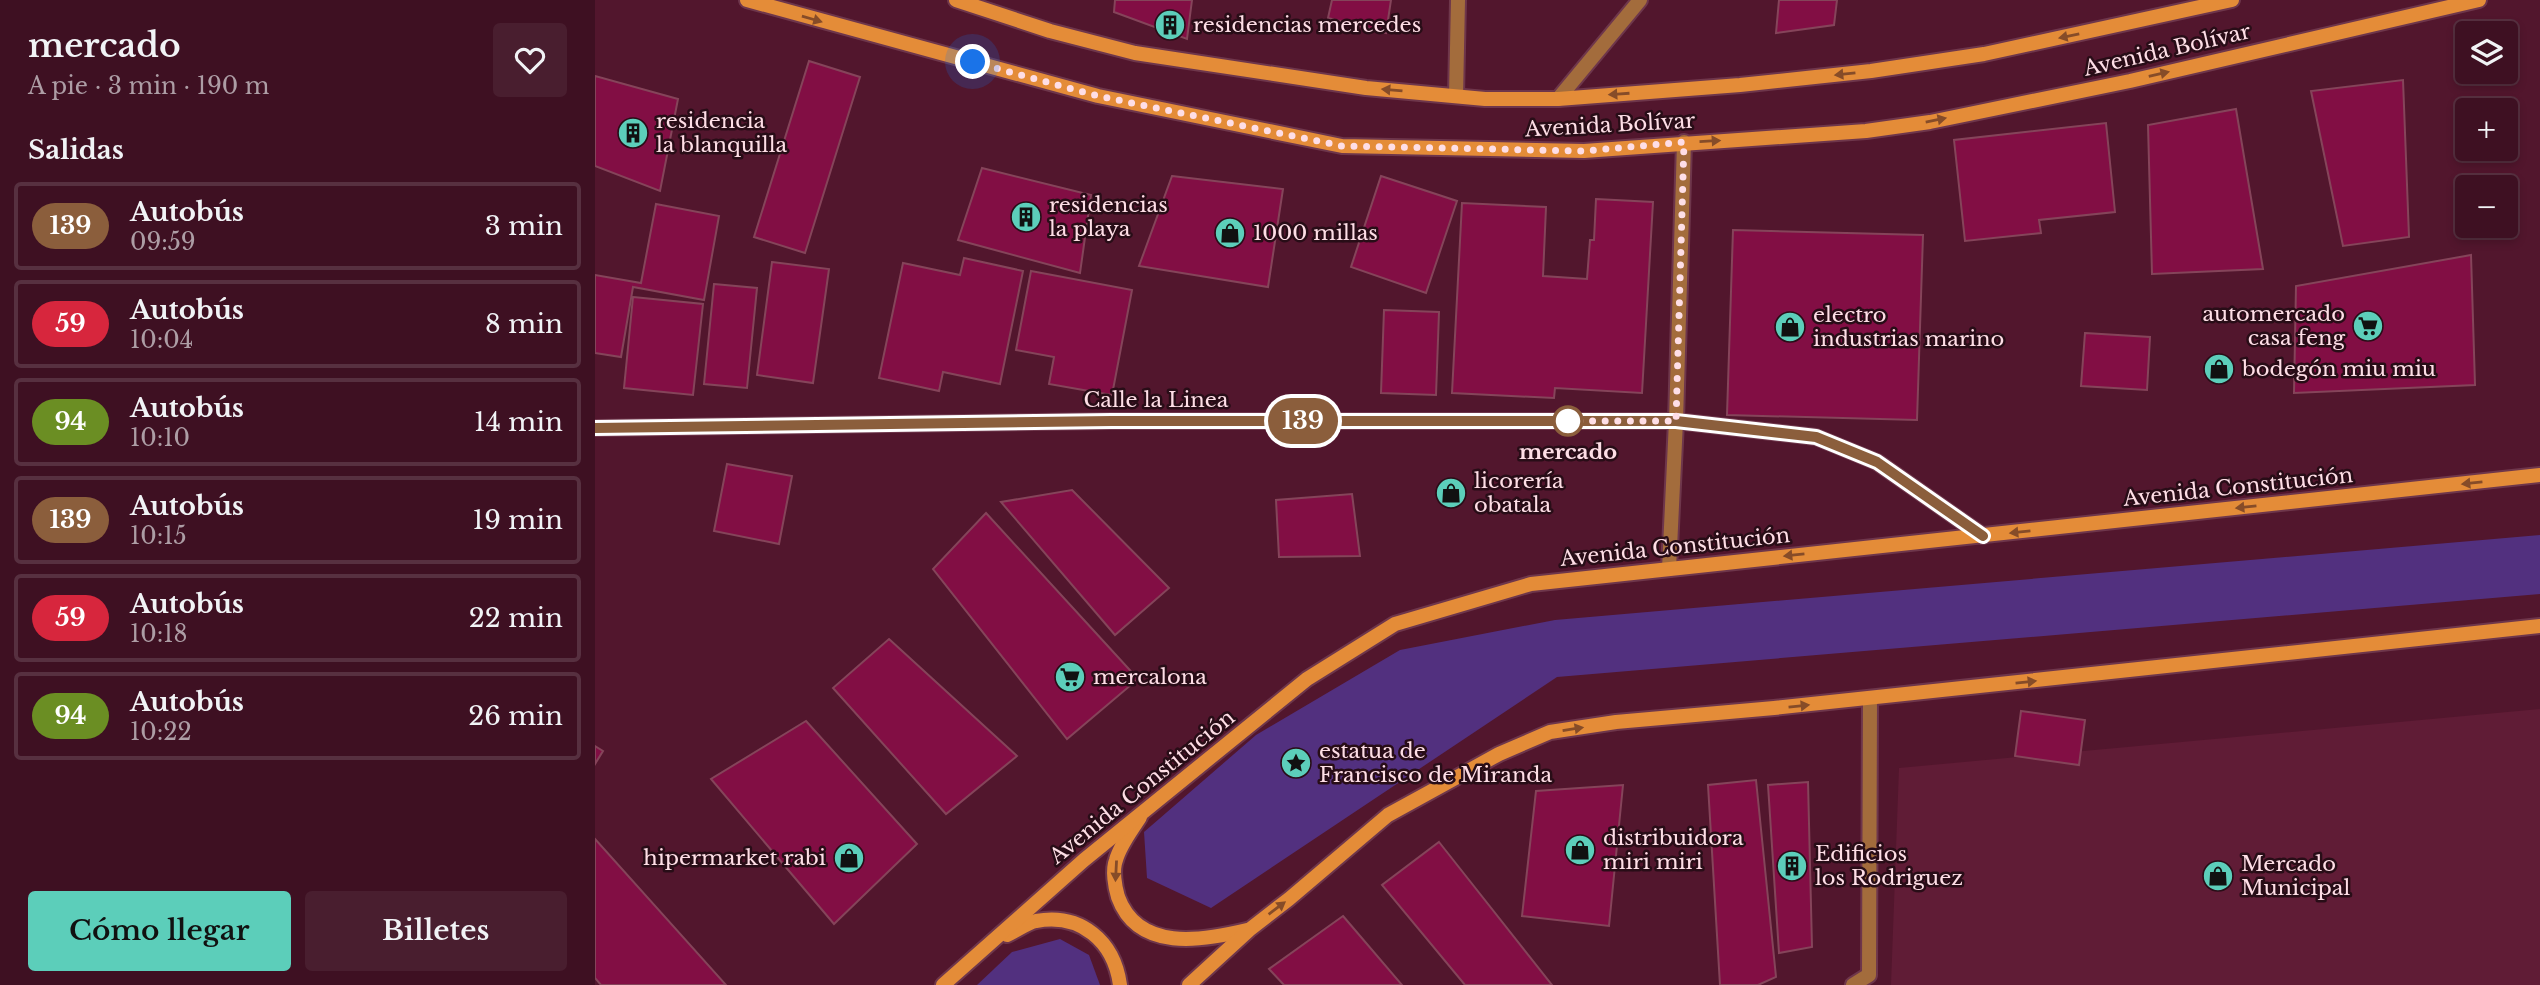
<!DOCTYPE html>
<html lang="es">
<head>
<meta charset="utf-8">
<style>
	:root { --surface:#3e1022; --page:#491e2f; --text:#f1f3f6; --muted:#ad9da5; --line:#573040; --accent:#5cceba }
	body { margin:0; font-family:"Libre Baskerville",serif; background:var(--page); color:var(--text); height:100vh; display:flex; flex-direction:column; font-size:26px; white-space:nowrap }
	* { box-sizing:border-box; margin:0 }
	p { font-size:23px; color:var(--muted) }
	.icon { flex:none; width:38px; height:38px; fill:none; stroke:currentColor; stroke-width:2; stroke-linecap:round; stroke-linejoin:round }
	.map { position:relative; flex:1; overflow:hidden }
	.drawer { display:flex; flex-direction:column; background:var(--surface); width:595px }
	.drawer>* { flex:none }
	.badge { padding:0 14px; border-radius:23px; font-size:24px; line-height:46px }
	.tools { position:absolute; left:1860px; top:21px; display:grid; gap:14px }
	.tools a { display:grid; place-items:center; width:63px; height:63px; border-radius:7px; background:var(--surface); box-shadow:0 4px 10px #0003,0 0 0 2px var(--line); font-size:35px }
	.you { position:absolute; width:35px; height:35px; margin:-18px; border:5px solid #fff; border-radius:50%; background:#1a73e8; box-shadow:0 0 0 10px #1a73e833 }
	.map>.badge { position:absolute; translate:-50% -50%; box-shadow:0 0 0 4px #fff }
	h2 { padding:0 28px; font-size:26px; line-height:63px }
	.round { display:grid; place-items:center; flex:none; width:74px; height:74px; border-radius:7px; background:var(--page) }
	.summary { display:flex; align-items:center; justify-content:space-between; height:119px; padding:0 28px }
	h1 { font-size:33px; font-weight:600; line-height:52px }
	.cta { display:flex; gap:14px; margin-top:auto; padding:14px 28px }
	.cta a { flex:1; height:80px; border-radius:7px; background:var(--accent); color:#111; font-size:28px; font-weight:600; line-height:80px; text-align:center }
	.cta a+a { background:var(--page); color:var(--text) }
	ul { padding:0; list-style:none }
	li { display:flex; align-items:center; gap:21px; height:88px; margin:0 14px 10px; padding:0 14px; border:4px solid var(--line); border-radius:7px }
	li div { flex:1 }
	li b { display:block; font-size:26px }
	li em { font-style:normal }
	li .badge { min-width:77px; font-weight:700; text-align:center }
	main { display:flex; flex:1; min-height:0 }
	.map>svg:first-child { display:block }
	.built { fill:#601c36 }
	.green { fill:#52307f }
	.building { fill:#820e44; stroke:#85445a; stroke-width:2 }
	.lines { fill:none; stroke-linecap:round; stroke-linejoin:round }
	.lane-casing { stroke:#6e364b; stroke-width:18 }
	.street-casing { stroke:#6e364b; stroke-width:18 }
	.secondary-casing { stroke:#6e364b; stroke-width:18 }
	.lane { stroke:#a36c3c; stroke-width:14 }
	.street { stroke:#a36c3c; stroke-width:14 }
	.secondary { stroke:#e48c38; stroke-width:14 }
	.oneway { fill:#864c28 }
	.line-casing { stroke:#fff; stroke-width:16 }
	.line { stroke:#8b5e3c; stroke-width:10 }
	.walk { stroke:#fedee6; stroke-width:7; stroke-dasharray:0 12.6 }
	.stop-dot { fill:#fff; stroke:#8b5e3c; stroke-width:3.5 }
	.labels { text-anchor:middle; dominant-baseline:central; stroke-width:5; stroke-linejoin:round; paint-order:stroke }
	.poi-label { font-size:21px; fill:#fedee6; stroke:#280d17; text-anchor:start }
	.street-label { font-size:21px; fill:#fedee6; stroke:#280d17 }
	.stop-label { font-size:21px; font-weight:bold; fill:#fedee6; stroke:#280d17 }
</style>
</head>
<body>
<main>
<section class="drawer">
<div class="summary"><div><h1>mercado</h1><p>A pie · 3 min · 190 m</p></div><a class="round"><svg class="icon" aria-label="heart" viewBox="0 0 24 24"><path d="M12 20l-8-8c-3-5 5-10 8-4 3-6 11-1 8 4z"/></svg></a></div>
<h2>Salidas</h2>
<ul>
<li><span class="badge" style="background:#8b5e3c;color:#fff">139</span><div><b>Autobús</b><p>09:59</p></div><em>3 min</em></li>
<li><span class="badge" style="background:#d7263d;color:#fff">59</span><div><b>Autobús</b><p>10:04</p></div><em>8 min</em></li>
<li><span class="badge" style="background:#6b8e23;color:#fff">94</span><div><b>Autobús</b><p>10:10</p></div><em>14 min</em></li>
<li><span class="badge" style="background:#8b5e3c;color:#fff">139</span><div><b>Autobús</b><p>10:15</p></div><em>19 min</em></li>
<li><span class="badge" style="background:#d7263d;color:#fff">59</span><div><b>Autobús</b><p>10:18</p></div><em>22 min</em></li>
<li><span class="badge" style="background:#6b8e23;color:#fff">94</span><div><b>Autobús</b><p>10:22</p></div><em>26 min</em></li>
</ul>
<div class="cta"><a>Cómo llegar</a><a>Billetes</a></div>
</section>
<div class="map">
<svg width="1945" height="985" viewBox="0 0 1945 985">
	<rect width="100%" height="100%" fill="#52162d"/>
	<path class="built" d="M1945,709V985H1296L1304,768Z"/>
	<g class="green">
		<path d="M1945,535V594L962,677L616,908L552,878L549,832L661,735L805,650L960,620Z"/>
		<path d="M465,939L494,955L505,985H382L417,952Z"/>
	</g>
	<g class="building">
		<path d="M520,0H597L592,39L519,12Z"/>
		<path d="M737,0H796L791,33L733,18Z"/>
		<path d="M1184,0H1242L1239,25L1181,33Z"/>
		<path d="M214,61L265,77L210,253L159,237Z"/>
		<path d="M0,76L83,99L65,191L0,166Z"/>
		<path d="M1808,80L1814,237L1748,246L1716,91Z"/>
		<path d="M1641,109L1668,269L1557,274L1553,125Z"/>
		<path d="M1511,123L1520,212L1444,220L1446,233L1370,241L1359,140Z"/>
		<path d="M387,168L496,195L485,273L363,240Z"/>
		<path d="M577,176L688,189L673,287L544,266Z"/>
		<path d="M786,176L862,201L831,293L756,267Z"/>
		<path d="M1001,199L1058,202L1047,393L960,388L959,398L857,393L867,203L951,207L948,276L992,279L995,240H999Z"/>
		<path d="M61,204L124,216L109,300L38,287L26,357L0,353V275L46,283Z"/>
		<path d="M1138,230L1328,235L1322,420L1132,415Z"/>
		<path d="M1876,255L1880,385L1699,393L1701,286Z"/>
		<path d="M369,258L428,271L405,384L348,372L344,391L284,378L308,263L365,275Z"/>
		<path d="M177,262L234,269L218,383L162,375Z"/>
		<path d="M436,271L537,290L517,395L454,384L459,357L421,350Z"/>
		<path d="M119,284L162,288L152,388L109,384Z"/>
		<path d="M38,297L108,304L98,395L29,388Z"/>
		<path d="M789,310L844,312L841,395L786,393Z"/>
		<path d="M1490,333L1555,337L1552,390L1486,386Z"/>
		<path d="M132,464L197,476L184,544L119,531Z"/>
		<path d="M477,490L574,588L520,635L406,502Z"/>
		<path d="M757,494L765,556L684,557L681,500Z"/>
		<path d="M391,513L543,679L472,739L338,569Z"/>
		<path d="M294,639L422,756L351,814L238,688Z"/>
		<path d="M1426,711L1490,720L1484,765L1420,756Z"/>
		<path d="M211,721L322,844L239,924L116,779Z"/>
		<path d="M0,746L8,751L0,764Z"/>
		<path d="M1161,780L1181,977L1163,985H1125L1113,785Z"/>
		<path d="M1213,782L1217,947L1184,953L1173,785Z"/>
		<path d="M1028,785L1014,926L927,916L941,791Z"/>
		<path d="M0,839L131,985H6L0,978Z"/>
		<path d="M844,842L957,985H870L787,885Z"/>
		<path d="M748,916L807,985H689L674,969Z"/>
	</g>
	<g class="lines">
		<g class="lane-casing">
			<path id="lane" d="M861,96L863,0"/>
		</g>
		<g class="street-casing">
			<g id="street">
				<path d="M963,99L1045,0"/>
				<path d="M0,428L516,421H1081L1221,437L1282,462L1388,536"/>
				<path d="M1074,569L1081,421L1089,142"/>
				<path d="M1258,985L1274,975L1275,698"/>
			</g>
		</g>
		<g class="secondary-casing">
			<g id="secondary">
				<path d="M152,0L503,96L747,146L989,151L1271,131L1335,122L1535,81L1884,0"/>
				<path d="M361,0L455,31L540,53L771,88L890,99H963L1145,85L1276,71L1389,54L1637,0"/>
				<path d="M545,817C537,830 525,845 521,860C517,870 520,887 523,897C543,952 607,941 652,930"/>
				<path d="M412,935C421,931 432,923 441,921C486,913 519,941 525,985"/>
				<path d="M348,985L489,860L712,679L800,624L936,584L1945,475"/>
				<path d="M594,985L654,930L694,899L793,815L904,754L955,732L1021,722L1179,708L1945,626"/>
			</g>
		</g>
		<use href="#lane" class="lane"/>
		<use href="#street" class="street"/>
		<use href="#secondary" class="secondary"/>
	</g>
	<defs><path id="oneway-solid" d="M-6-.8H1V-3.2L6.5 0L1 3.2V.8H-6Z" transform="scale(1.75)"/></defs>
	<g class="oneway">
		<use href="#oneway-solid" transform="translate(217 19) rotate(16)"/>
		<use href="#oneway-solid" transform="translate(1474 36) rotate(168)"/>
		<use href="#oneway-solid" transform="translate(1250 74) rotate(174)"/>
		<use href="#oneway-solid" transform="translate(1564 74) rotate(-13)"/>
		<use href="#oneway-solid" transform="translate(797 90) rotate(-175)"/>
		<use href="#oneway-solid" transform="translate(1024 94) rotate(176)"/>
		<use href="#oneway-solid" transform="translate(1341 120) rotate(-11)"/>
		<use href="#oneway-solid" transform="translate(1115 141) rotate(-3)"/>
		<use href="#oneway-solid" transform="translate(1877 483) rotate(174)"/>
		<use href="#oneway-solid" transform="translate(1651 507) rotate(174)"/>
		<use href="#oneway-solid" transform="translate(1425 532) rotate(174)"/>
		<use href="#oneway-solid" transform="translate(1199 555) rotate(174)"/>
		<use href="#oneway-solid" transform="translate(1431 682) rotate(-6)"/>
		<use href="#oneway-solid" transform="translate(1204 706) rotate(-6)"/>
		<use href="#oneway-solid" transform="translate(978 729) rotate(-9)"/>
		<use href="#oneway-solid" transform="translate(521 871) rotate(93)"/>
		<use href="#oneway-solid" transform="translate(682 908) rotate(-37)"/>
	</g>
	<g class="lines">
		<g class="line-casing">
			<path id="line" d="M0,428L516,421H1081L1221,437L1282,462L1388,536"/>
		</g>
		<use href="#line" class="line"/>
		<path class="walk" d="M378,62L503,96L747,146L989,151L1089,142L1081,421H973"/>
	</g>
	<defs>
		<g id="building-disc" transform="scale(1.575)"><circle r="9.5" fill="#5cceba" stroke="#280d17"/><path d="M-4-6H4V6H1V3H-1V6H-4ZM-2.5-4.3h1.7v1.8h-1.7ZM.8-4.3h1.7v1.8H.8ZM-2.5-1h1.7V.8h-1.7ZM.8-1h1.7V.8H.8Z" fill="#111"/></g>
		<g id="shop-disc" transform="scale(1.575)"><circle r="9.5" fill="#5cceba" stroke="#280d17"/><path d="M-5-2.5h2.3a2.7 3.5 0 0 1 5.4 0H5L5.5 6h-11ZM-1.5-2.5h3a1.5 2.3 0 0 0-3 0Z" fill="#111"/></g>
		<g id="supermarket-disc" transform="scale(1.575)"><circle r="9.5" fill="#5cceba" stroke="#280d17"/><path d="M-6-5.5h2.5l.6 2H6L4.5 2H-2.5L-4.4-4H-6ZM-1.5 3.2a1.3 1.3 0 1 0 .1 0ZM3 3.2a1.3 1.3 0 1 0 .1 0Z" fill="#111"/></g>
		<g id="sight-disc" transform="scale(1.575)"><circle r="9.5" fill="#5cceba" stroke="#280d17"/><path d="M0-6L1.8-2.2L6-1.7L2.9 1.2L3.7 5.4L0 3.3L-3.7 5.4L-2.9 1.2L-6-1.7L-1.8-2.2Z" fill="#111"/></g>
	</defs>
	<g fill-rule="evenodd">
		<use href="#building-disc" x="575" y="25"/>
		<use href="#building-disc" x="38" y="133"/>
		<use href="#building-disc" x="431" y="217"/>
		<use href="#shop-disc" x="635" y="233"/>
		<use href="#supermarket-disc" x="1773" y="326"/>
		<use href="#shop-disc" x="1195" y="327"/>
		<use href="#shop-disc" x="1624" y="369"/>
		<use href="#shop-disc" x="856" y="493"/>
		<use href="#supermarket-disc" x="475" y="677"/>
		<use href="#sight-disc" x="701" y="763"/>
		<use href="#shop-disc" x="985" y="850"/>
		<use href="#shop-disc" x="254" y="858"/>
		<use href="#building-disc" x="1197" y="866"/>
		<use href="#shop-disc" x="1623" y="876"/>
	</g>
	<circle class="stop-dot" cx="973" cy="421" r="14"/>
	<g class="labels">
		<g class="poi-label">
			<text x="598" y="25">residencias mercedes</text>
			<text x="61" y="121">residencia<tspan x="61" dy="24">la blanquilla</tspan></text>
			<text x="454" y="205">residencias<tspan x="454" dy="24">la playa</tspan></text>
			<text x="658" y="233">1000 millas</text>
			<text x="1750" y="314" text-anchor="end">automercado<tspan x="1750" dy="24">casa feng</tspan></text>
			<text x="1218" y="315">electro<tspan x="1218" dy="24">industrias marino</tspan></text>
			<text x="1647" y="369">bodegón miu miu</text>
			<text x="879" y="481">licorería<tspan x="879" dy="24">obatala</tspan></text>
			<text x="498" y="677">mercalona</text>
			<text x="724" y="751">estatua de<tspan x="724" dy="24">Francisco de Miranda</tspan></text>
			<text x="1008" y="838">distribuidora<tspan x="1008" dy="24">miri miri</tspan></text>
			<text x="1220" y="854">Edificios<tspan x="1220" dy="24">los Rodriguez</tspan></text>
			<text x="231" y="858" text-anchor="end">hipermarket rabi</text>
			<text x="1646" y="864">Mercado<tspan x="1646" dy="24">Municipal</tspan></text>
		</g>
		<g class="street-label">
			<text transform="translate(1572 50) rotate(-13)">Avenida Bolívar</text>
			<text transform="translate(1015 125) rotate(-3)">Avenida Bolívar</text>
			<text x="561" y="400">Calle la Linea</text>
			<text transform="translate(1643 487) rotate(-6)">Avenida Constitución</text>
			<text transform="translate(1080 547) rotate(-6)">Avenida Constitución</text>
			<text transform="translate(547 787) rotate(-39)">Avenida Constitución</text>
		</g>
		<g class="stop-label">
			<text x="973" y="452">mercado</text>
		</g>
	</g>
</svg>
<div class="tools">
<a><svg class="icon" aria-label="layers" viewBox="0 0 24 24"><path d="M12 4l9 5-9 5-9-5zM3 14l9 5 9-5"/></svg></a>
<a>+</a>
<a>−</a>
</div>
<div class="you" style="left:378px;top:62px"></div>
<b class="badge" style="left:708px;top:421px;background:#8b5e3c;color:#fff">139</b>
</div>
</main>
</body>
</html>
